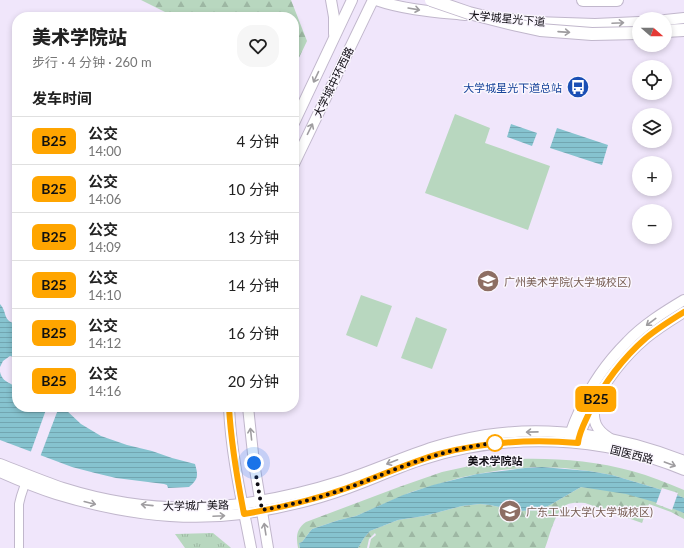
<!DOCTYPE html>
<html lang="zh">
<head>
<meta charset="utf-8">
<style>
	:root { --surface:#fff; --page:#f6f6f6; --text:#222; --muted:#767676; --line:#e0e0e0 }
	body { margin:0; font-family:Lato,"Noto Sans SC",sans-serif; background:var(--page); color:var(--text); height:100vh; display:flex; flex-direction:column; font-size:15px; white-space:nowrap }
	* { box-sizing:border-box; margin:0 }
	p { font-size:13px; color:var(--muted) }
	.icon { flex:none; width:22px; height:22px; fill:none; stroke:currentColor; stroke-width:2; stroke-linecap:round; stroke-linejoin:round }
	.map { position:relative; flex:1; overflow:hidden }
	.sheet { position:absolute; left:12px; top:12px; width:287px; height:400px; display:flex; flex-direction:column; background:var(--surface); border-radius:16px; box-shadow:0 2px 6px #0003 }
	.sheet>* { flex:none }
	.badge { padding:0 8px; border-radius:6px; font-size:14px; line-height:26px }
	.needle { width:26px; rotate:110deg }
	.controls { position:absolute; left:632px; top:12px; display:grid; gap:8px }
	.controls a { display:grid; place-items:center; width:40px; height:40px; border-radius:50%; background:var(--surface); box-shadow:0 2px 6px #0003; font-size:20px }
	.you { position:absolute; width:20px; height:20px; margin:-10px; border:3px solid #fff; border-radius:50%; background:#1a73e8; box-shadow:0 0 0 6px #1a73e833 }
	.map>.badge { position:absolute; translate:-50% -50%; box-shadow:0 0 0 2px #fff }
	h2 { padding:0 20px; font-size:15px; line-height:36px }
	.round { display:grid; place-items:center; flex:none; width:42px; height:42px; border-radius:16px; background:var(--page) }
	.overview { display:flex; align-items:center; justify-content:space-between; height:68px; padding:0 20px }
	h1 { font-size:19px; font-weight:800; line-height:30px }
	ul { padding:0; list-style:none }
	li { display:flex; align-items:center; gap:12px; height:48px; padding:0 20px; border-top:1px solid var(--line) }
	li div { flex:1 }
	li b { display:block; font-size:15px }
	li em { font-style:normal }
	li .badge { min-width:44px; font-weight:700; text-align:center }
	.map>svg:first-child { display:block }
	.grass { fill:url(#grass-tufts) }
	.forest { fill:url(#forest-firs) }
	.pitch { fill:#b8d7bf }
	.water { fill:url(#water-rules) }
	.pier { fill:#f0e6fb }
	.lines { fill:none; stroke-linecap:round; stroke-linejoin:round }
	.minor-casing { stroke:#c1b7cc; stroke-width:10 }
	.major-casing { stroke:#c1b7cc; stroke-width:12 }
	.highway-casing { stroke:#c1b7cc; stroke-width:14 }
	.minor { stroke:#fff; stroke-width:8 }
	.major { stroke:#fff; stroke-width:10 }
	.highway { stroke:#fff; stroke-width:12 }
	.highway-bridge-casing { stroke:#c1b7cc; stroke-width:14; stroke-linecap:butt }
	.highway-bridge { stroke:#fff; stroke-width:12 }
	.oneway { stroke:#9f9da0 }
	.line-casing { stroke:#fff; stroke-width:9 }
	.line { stroke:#ffa500; stroke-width:6 }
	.walk { stroke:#0e0b12; stroke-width:4; stroke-dasharray:0 7.2 }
	.stop-dot { fill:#fff; stroke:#ffa500; stroke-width:2 }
	.labels { text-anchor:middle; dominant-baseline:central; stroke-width:3; stroke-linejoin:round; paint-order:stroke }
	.street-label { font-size:11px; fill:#0e0b12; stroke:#faf6fe }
	.transit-label { font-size:11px; fill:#164399; stroke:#faf6fe; text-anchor:end }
	.education-label { font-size:11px; fill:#785e54; stroke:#faf6fe; text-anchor:start }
	.stop-label { font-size:11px; font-weight:bold; fill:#0e0b12; stroke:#faf6fe }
</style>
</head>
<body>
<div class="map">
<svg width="684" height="548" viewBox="0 0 684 548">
	<defs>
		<pattern id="grass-tufts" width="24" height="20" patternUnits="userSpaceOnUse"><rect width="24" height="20" fill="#b8d7bf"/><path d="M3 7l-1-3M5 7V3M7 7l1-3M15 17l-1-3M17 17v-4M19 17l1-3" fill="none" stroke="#9db7a3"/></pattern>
		<pattern id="forest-firs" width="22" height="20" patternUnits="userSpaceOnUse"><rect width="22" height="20" fill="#b8d7bf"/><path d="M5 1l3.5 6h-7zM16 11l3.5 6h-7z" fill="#9db7a3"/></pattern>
		<pattern id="water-rules" width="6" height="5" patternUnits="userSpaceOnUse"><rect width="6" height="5" fill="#86c3cf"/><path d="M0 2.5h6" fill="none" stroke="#72a6b1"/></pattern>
	</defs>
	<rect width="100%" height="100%" fill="#f0e6fb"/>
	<path class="grass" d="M213,533L230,547L231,548H185L175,534Z"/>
	<g class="forest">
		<path d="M141,0H291L307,41L296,64L294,63V17H175Z"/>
		<path d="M519,459C557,458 595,461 632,471C650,476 667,483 684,490V498L672,493L612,475L589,471L564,468L535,467L502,470L477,474L459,478L411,492L356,516L339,520L312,529L302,542L299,543L300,548H298C296,537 296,529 306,522L399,487L442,472L488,462Z"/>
		<path d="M581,487C616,489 652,498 684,513V519L671,512L649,504L642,523L585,503C579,503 572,502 566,505C554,512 550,536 545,548H369L371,539L376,535L375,533L369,539L367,548H358L364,538L370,531L398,520L424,516L462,506L480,504L490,505L519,511L539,510L550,505Z"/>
	</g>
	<g class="pitch">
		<path d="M455,114L490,128L485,143L550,166L528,230L425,193Z"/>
		<path d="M361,295L392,306L377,347L346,335Z"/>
		<path d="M416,317L447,329L432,369L401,358Z"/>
	</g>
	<g class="water">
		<path d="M511,124L537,133L532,146L507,137Z"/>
		<path d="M557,128L608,145L602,165L550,148Z"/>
		<path d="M0,304C8,313 2,321 17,324V358L10,356L3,361L0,367Z"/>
		<path d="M0,372C3,384 11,381 17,389V407H66V410L81,424L101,436L127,445L152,451L172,458L195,464C198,475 199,479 189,487L168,488L167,485L164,484L116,478L95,473L72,467L0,440Z"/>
		<path d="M542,467L589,471L612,475L672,493L684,498V513L658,503L626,494L581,487L550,505L539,510L519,511L490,505L480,504L462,506L424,516L398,520L370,531L364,538L358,548H300L299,543L302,542L312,529L339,520L356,516L403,495L433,485L477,474L525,468Z"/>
	</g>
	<g class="pier">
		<path d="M47,407H59L40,457L30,454Z"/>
		<path d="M662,488L678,493L672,510L656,504Z"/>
	</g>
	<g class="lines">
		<g class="minor-casing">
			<path id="minor" d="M19,548V504L21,496L27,478"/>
		</g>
		<g class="major-casing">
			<g id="major">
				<path d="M331,0L334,17V34"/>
				<path d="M376,0C405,10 436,12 465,15"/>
				<path d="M513,19L535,22L595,24L639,22"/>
				<path d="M665,20L684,18"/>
				<path d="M294,123L352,0"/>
				<path d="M294,164L373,0"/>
				<path d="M594,406C593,421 595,429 609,438"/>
				<path d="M229,407C231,455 242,501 251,548"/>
				<path d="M248,407L254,463L268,548"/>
				<path d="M570,438C571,428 576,419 580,410C591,385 608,361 627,342C643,325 664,312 684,300"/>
				<path d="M578,439C581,429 586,420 590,411C604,383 622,358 646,338C658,328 671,320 684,312"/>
				<path d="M0,464C21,472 42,481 63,488C120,506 182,512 241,504C274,499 307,492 338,482C371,472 402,457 434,447C451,442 469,438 486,435C552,425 622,436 684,461"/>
				<path d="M0,472C18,480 37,488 56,494C115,512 180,522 241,514C277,509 315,500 348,488C374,479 398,467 424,459C509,432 602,436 684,470"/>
			</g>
		</g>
		<g class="highway-casing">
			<g id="highway">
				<path d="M583,0H617"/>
				<path d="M665,31L684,30"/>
			</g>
		</g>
		<use href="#minor" class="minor"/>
		<use href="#major" class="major"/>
		<use href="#highway" class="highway"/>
		<g class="highway-bridge-casing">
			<path id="highway-bridge" d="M431,0L469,13L517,25L540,30L592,34L639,33"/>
		</g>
		<use href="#highway-bridge" class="highway-bridge"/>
	</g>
	<defs><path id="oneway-shaft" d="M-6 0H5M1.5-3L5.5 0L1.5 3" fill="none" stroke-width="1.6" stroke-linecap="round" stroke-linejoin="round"/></defs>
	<g class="oneway">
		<use href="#oneway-shaft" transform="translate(414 9) rotate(10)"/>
		<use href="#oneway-shaft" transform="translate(618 23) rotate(-3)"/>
		<use href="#oneway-shaft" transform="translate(564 32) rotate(4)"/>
		<use href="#oneway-shaft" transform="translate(316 77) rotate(115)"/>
		<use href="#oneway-shaft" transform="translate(310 129) rotate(-64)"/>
		<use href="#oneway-shaft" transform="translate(651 322) rotate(143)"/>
		<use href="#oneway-shaft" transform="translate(532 432) rotate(179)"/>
		<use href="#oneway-shaft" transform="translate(251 434) rotate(-96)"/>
		<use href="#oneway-shaft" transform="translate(392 462) rotate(159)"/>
		<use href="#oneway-shaft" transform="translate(670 464) rotate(20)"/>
		<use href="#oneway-shaft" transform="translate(90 503) rotate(14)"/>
		<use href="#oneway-shaft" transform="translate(147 505) rotate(-174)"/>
		<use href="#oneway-shaft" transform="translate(219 516) rotate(-3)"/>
		<use href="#oneway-shaft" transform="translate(265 529) rotate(-99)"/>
	</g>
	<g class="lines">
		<g class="line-casing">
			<path id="line" d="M229,407C231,443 237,478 244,514C279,508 314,500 347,488C378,477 408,463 439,454C484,442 531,439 578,443C579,432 585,422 590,411C604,383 622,359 646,338C658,328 671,320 684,312"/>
		</g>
		<use href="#line" class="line"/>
		<path class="walk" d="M254,463L262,510C291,505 320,498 347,488C373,479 398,467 424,459C447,451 471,446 495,443"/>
	</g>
	<defs>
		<g id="bus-disc" transform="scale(1.15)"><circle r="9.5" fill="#1a4fb4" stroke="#faf6fe"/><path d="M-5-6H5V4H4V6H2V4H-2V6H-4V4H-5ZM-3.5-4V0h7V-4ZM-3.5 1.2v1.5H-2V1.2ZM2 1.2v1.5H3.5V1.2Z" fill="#fff"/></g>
		<g id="university-disc" transform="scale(1.15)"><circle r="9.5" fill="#8d6e63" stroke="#faf6fe"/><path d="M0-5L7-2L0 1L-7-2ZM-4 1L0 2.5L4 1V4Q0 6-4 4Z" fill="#fff"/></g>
	</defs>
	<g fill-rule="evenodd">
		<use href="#bus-disc" x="578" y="87"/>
		<use href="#university-disc" x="488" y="281"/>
		<use href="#university-disc" x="510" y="511"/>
	</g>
	<circle class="stop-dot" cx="495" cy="443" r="8"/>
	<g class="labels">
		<g class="street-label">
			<text transform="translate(507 18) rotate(5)">大学城星光下道</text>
			<text transform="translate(333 82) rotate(-64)">大学城中环西路</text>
			<text transform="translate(632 454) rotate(14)">国医西路</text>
			<text transform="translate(196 505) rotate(-1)">大学城广美路</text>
		</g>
		<g class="transit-label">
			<text x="562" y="87">大学城星光下道总站</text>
		</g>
		<g class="education-label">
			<text x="504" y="281">广州美术学院(大学城校区)</text>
			<text x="526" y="511">广东工业大学(大学城校区)</text>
		</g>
		<g class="stop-label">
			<text x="495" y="460">美术学院站</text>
		</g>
	</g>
</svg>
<div class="controls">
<a><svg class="needle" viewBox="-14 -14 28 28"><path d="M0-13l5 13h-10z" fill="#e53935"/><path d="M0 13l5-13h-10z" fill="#767676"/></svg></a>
<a><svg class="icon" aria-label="locate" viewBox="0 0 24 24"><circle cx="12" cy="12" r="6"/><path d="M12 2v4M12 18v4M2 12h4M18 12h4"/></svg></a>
<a><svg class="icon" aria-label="layers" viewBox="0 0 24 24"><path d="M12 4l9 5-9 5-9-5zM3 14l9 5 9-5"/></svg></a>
<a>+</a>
<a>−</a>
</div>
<div class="you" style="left:254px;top:463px"></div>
<b class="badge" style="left:596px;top:399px;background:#ffa500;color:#111">B25</b>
<section class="sheet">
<div class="overview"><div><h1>美术学院站</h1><p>步行 · 4 分钟 · 260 m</p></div><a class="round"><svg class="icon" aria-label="heart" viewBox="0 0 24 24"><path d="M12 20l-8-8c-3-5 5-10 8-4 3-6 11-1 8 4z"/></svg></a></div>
<h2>发车时间</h2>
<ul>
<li><span class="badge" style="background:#ffa500;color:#111">B25</span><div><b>公交</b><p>14:00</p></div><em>4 分钟</em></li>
<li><span class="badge" style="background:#ffa500;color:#111">B25</span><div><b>公交</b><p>14:06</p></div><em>10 分钟</em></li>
<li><span class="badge" style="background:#ffa500;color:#111">B25</span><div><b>公交</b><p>14:09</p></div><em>13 分钟</em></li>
<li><span class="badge" style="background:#ffa500;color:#111">B25</span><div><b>公交</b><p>14:10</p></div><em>14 分钟</em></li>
<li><span class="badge" style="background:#ffa500;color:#111">B25</span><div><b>公交</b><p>14:12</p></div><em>16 分钟</em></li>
<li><span class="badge" style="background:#ffa500;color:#111">B25</span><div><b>公交</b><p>14:16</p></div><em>20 分钟</em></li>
</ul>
</section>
</div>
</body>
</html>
